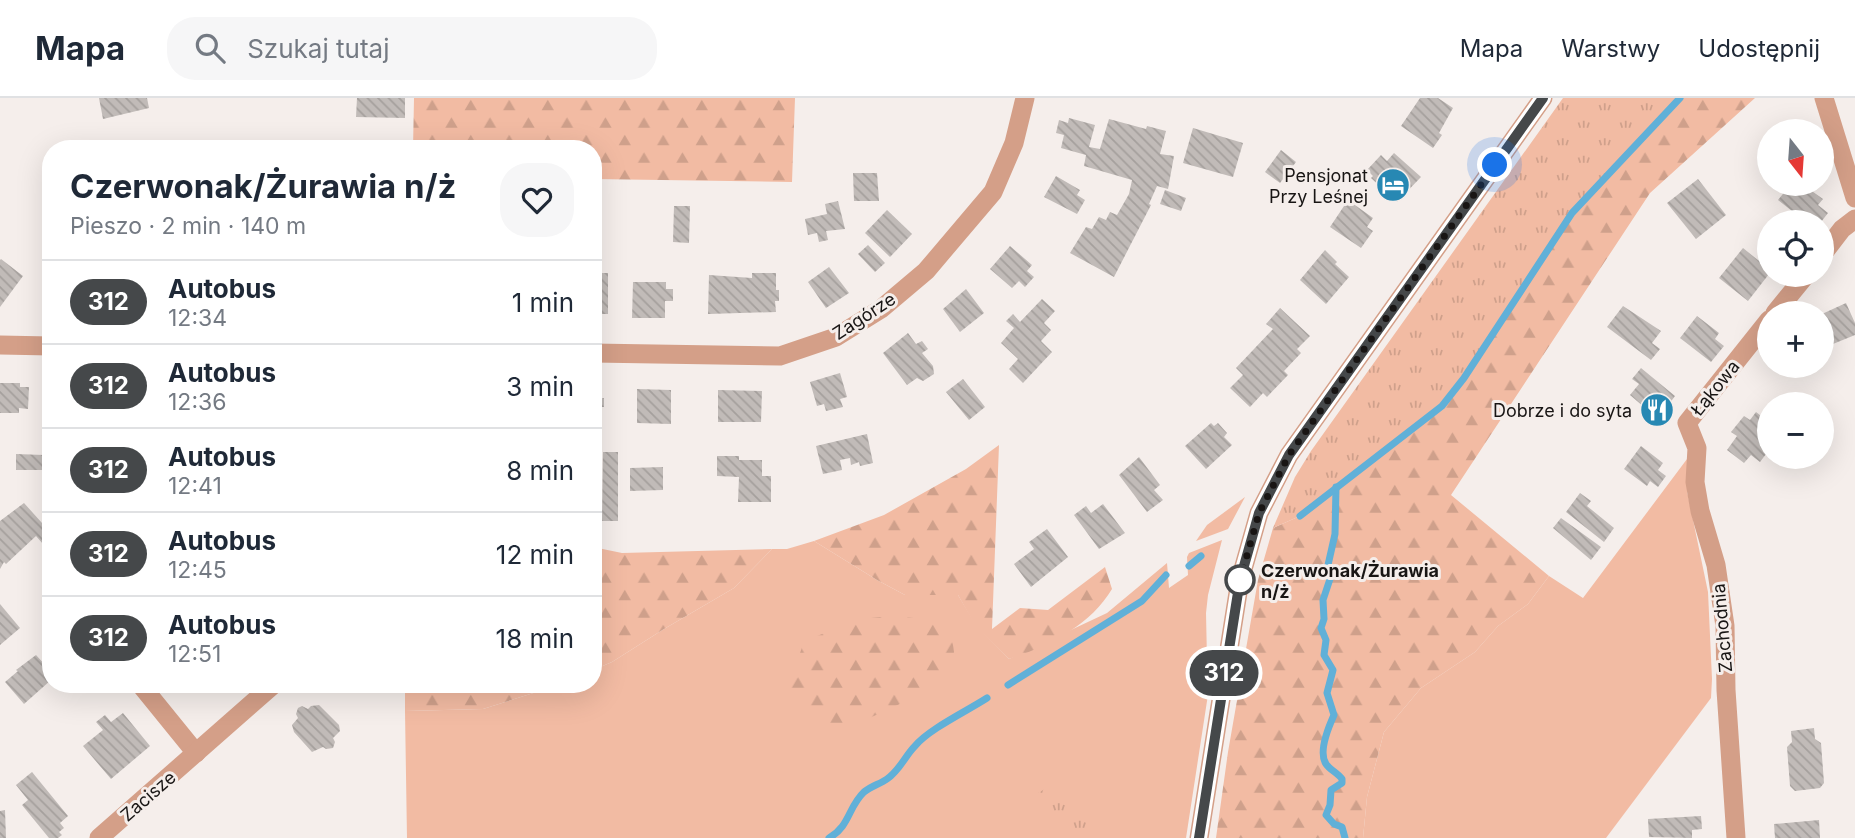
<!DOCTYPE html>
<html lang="pl">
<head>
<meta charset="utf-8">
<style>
	:root { --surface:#fff; --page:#f6f6f7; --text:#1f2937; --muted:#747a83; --line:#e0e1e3 }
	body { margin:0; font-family:Inter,sans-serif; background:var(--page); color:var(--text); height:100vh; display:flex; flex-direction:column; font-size:26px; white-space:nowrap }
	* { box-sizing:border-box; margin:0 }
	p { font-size:23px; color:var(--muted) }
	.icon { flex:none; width:38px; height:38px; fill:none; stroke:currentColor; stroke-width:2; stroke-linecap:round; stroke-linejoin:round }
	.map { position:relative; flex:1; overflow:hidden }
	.side { position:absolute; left:42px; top:42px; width:560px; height:553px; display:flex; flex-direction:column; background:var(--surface); border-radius:28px; box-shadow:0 7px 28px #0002 }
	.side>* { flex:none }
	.badge { padding:0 14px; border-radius:23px; font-size:24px; line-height:46px }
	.needle { width:46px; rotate:163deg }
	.controls { position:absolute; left:1757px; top:21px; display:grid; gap:14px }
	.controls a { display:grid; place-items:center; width:77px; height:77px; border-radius:50%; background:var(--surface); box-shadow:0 7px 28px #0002; font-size:35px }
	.you { position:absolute; width:35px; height:35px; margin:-18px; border:5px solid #fff; border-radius:50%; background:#1a73e8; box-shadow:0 0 0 10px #1a73e833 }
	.map>.badge { position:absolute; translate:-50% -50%; box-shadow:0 0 0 4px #fff }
	.round { display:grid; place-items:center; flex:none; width:74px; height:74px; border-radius:28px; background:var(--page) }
	.summary { display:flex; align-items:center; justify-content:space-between; height:119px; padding:0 28px }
	h1 { font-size:33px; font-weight:700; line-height:52px }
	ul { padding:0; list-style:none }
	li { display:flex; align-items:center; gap:21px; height:84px; padding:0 28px; border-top:2px solid var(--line) }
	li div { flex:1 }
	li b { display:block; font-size:26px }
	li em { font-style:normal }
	li .badge { min-width:77px; font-weight:700; text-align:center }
	header { display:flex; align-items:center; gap:42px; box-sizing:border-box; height:98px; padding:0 35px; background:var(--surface); border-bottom:2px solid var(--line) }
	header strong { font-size:33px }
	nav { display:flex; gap:38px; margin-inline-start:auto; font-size:24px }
	.search { width:490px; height:63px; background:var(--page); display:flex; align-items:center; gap:18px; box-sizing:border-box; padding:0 24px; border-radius:28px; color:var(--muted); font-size:26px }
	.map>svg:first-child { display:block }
	.grass { fill:#f2bba3 }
	.forest { fill:url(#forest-firs) }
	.park { fill:url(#park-tufts) }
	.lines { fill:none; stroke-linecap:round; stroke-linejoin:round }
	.stream { stroke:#60b0d8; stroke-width:7 }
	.building { fill:url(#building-back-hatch) }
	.street { stroke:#d49f88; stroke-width:19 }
	.line-casing { stroke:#fff; stroke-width:16 }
	.line { stroke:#45484a; stroke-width:10 }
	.walk { stroke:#181514; stroke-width:7; stroke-dasharray:0 12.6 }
	.stop-dot { fill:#fff; stroke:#45484a; stroke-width:3.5 }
	.labels { text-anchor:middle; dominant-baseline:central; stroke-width:6; stroke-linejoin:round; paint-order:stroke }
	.poi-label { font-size:18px; fill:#181514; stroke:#f5eeeb; text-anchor:end }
	.street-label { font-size:18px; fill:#181514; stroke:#f5eeeb }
	.stop-label { font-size:18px; font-weight:bold; fill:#181514; stroke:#f5eeeb; text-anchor:start }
</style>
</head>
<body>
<header>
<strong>Mapa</strong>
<div class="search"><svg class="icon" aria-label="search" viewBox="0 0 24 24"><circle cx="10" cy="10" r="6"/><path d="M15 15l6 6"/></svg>Szukaj tutaj</div>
<nav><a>Mapa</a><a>Warstwy</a><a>Udostępnij</a></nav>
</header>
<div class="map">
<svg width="1855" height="740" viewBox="0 0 1855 740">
	<defs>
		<pattern id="forest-firs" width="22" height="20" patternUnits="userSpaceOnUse" patternTransform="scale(1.75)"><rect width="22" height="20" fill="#f2bba3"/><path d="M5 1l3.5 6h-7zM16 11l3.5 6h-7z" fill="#cfa08b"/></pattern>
		<pattern id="park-tufts" width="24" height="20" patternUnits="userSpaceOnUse" patternTransform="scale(1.75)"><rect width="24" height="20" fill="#f2bba3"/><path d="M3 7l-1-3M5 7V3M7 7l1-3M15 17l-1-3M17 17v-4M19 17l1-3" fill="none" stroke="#cfa08b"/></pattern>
		<pattern id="building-back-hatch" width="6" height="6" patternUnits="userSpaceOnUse" patternTransform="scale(1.75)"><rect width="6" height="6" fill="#c1bbb8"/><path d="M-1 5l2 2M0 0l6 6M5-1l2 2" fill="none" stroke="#a5a09d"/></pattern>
	</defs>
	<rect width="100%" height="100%" fill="#f5eeeb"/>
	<g class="grass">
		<path d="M1693,353L1687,393L1708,494L1712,581L1711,600L1606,740H1363L1367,699L1384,634L1421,590L1475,554L1498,528L1528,506L1549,478L1583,500Z"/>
		<path d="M1245,399L1228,431L1196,443L1207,427Z"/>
		<path d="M1222,442L1208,497L1206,515L1207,562L1204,576L1211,577L1186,740H407L405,613L483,611L562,586H593V572L612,564L664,531L734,490L772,451H787L814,443L877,482L905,497H958L976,527L1009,561L1107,515L1167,465L1169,490L1188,477L1187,459L1189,455Z"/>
	</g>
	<g class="forest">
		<path d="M414,0H795L792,84L593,81V51H413Z"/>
		<path d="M1680,0H1755L1650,95L1451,397L1549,478L1528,506L1498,528L1475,554L1421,590L1384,634L1367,699L1363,740H1216L1228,654L1258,482L1273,430L1300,418L1442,308L1464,280L1572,115Z"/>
		<path d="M999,347L992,531L1020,510L1048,512L1105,469L1112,491C1090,528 1048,548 1009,561L975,527L958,497H905L877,482L814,443L884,417L966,371Z"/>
		<path d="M593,449L622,455L772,451L734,490L664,531L612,564L593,572Z"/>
		<path d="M891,518L925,521L951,533L954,554L949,573L904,604L848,630L813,628L787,595L804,543L861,521Z"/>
		<path d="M405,586H562L483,611L405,613Z"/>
	</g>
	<g class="park">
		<path d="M1563,0H1680L1572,115L1464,280L1442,308L1300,418L1273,430L1295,379L1311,353Z"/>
		<path d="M1064,679L1101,740H1061L1035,697Z"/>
	</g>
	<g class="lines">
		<g class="stream">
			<path d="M1336,389L1335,436L1328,467L1332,475L1323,502L1324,521L1321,530L1326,542L1324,557L1333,572L1327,595L1334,617C1329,628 1318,654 1326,666C1330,672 1338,675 1342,681V685L1331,692L1330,707L1326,717L1334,726L1342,729L1345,740"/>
			<path d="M1300,418L1442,308L1464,280L1572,115L1680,0"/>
			<path d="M1189,468L1201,458"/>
			<path d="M1008,587L1142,503L1166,477"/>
			<path d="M829,740C850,728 848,709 864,694C871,688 880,686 887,681C900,672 905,658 915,648C929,631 967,613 987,600"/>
		</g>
	</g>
	<g class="building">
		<path d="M99,0H147L149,10L103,21Z"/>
		<path d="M357,0H405V20L356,19Z"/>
		<path d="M1420,0H1438L1453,10L1439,35L1442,37L1433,50L1401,28Z"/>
		<path d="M1069,20L1095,27L1089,49L1100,51L1109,21L1146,31L1147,28L1166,33L1160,56L1174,58L1168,91L1157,88L1149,106L1151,107L1114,179L1070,155L1086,129L1092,131L1099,119L1106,122L1110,114L1117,117L1129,96L1132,82L1084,68L1086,57L1061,50L1064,37L1056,35L1059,22L1068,25Z"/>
		<path d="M1193,30L1243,45L1233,79L1183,65Z"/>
		<path d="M1281,52L1296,64L1280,85L1265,74Z"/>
		<path d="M1394,55L1421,79L1397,104L1371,80L1373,78L1367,72L1381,57L1387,63Z"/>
		<path d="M853,75H877L879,103H854Z"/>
		<path d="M1056,78L1080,92L1077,97L1085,102L1077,116L1044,99Z"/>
		<path d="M1698,81L1726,117L1696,141L1667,105Z"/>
		<path d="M1802,86L1823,101L1818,107L1828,115L1821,124H1806L1778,102L1786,92L1793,97Z"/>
		<path d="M1165,92L1186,100L1181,113L1160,106Z"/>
		<path d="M1348,102L1373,120L1367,129L1373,133L1361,150L1330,129Z"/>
		<path d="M838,103L845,131L826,133L828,142L819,144L817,135L808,137L805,121L827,116L825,106Z"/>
		<path d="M674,108H690L689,145L673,144Z"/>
		<path d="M887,112L912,136L890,159L865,135Z"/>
		<path d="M868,147L885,165L875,174L858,156Z"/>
		<path d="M1010,148L1032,167L1027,173L1034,179L1025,189L1019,183L1012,190L990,171Z"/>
		<path d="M1743,150L1769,171V176L1748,203L1719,180Z"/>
		<path d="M1325,152L1337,164L1335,166L1349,179L1326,206L1300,182Z"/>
		<path d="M1,161L23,178L0,209V162Z"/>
		<path d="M829,169L849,195L826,210L808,184Z"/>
		<rect x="593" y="175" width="15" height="41"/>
		<path d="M752,175H776V192H779V203H775L776,214L708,216L709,177L752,180Z"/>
		<path d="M633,184H666V191H673V203H665V220H632Z"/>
		<path d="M966,191L984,215L960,234L943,211Z"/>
		<path d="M1042,201L1055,213L1044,225L1051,232L1041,243L1052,254L1023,285L1009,271L1018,261L1001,245L1014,230L1006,223L1013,216L1020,224Z"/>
		<path d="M1846,205L1855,225V237L1833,246L1822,216Z"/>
		<path d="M1623,208L1661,233L1652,245L1660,251L1651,262L1607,229Z"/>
		<path d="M1280,210L1310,238L1297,251L1301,255L1284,273L1288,277L1267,299L1263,295L1250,309L1230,290L1243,277L1236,270L1273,231L1266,226Z"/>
		<path d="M1697,218L1719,235L1715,241L1724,248L1711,264L1680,240Z"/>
		<path d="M908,235L916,246L922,243L928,251L922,255L933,268L934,276L923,283L917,280L907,287L883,255Z"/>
		<path d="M1641,270L1675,298L1658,321L1630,297L1639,286L1632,281Z"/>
		<path d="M840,275L847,299L840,301L843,309L826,313L824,306L817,308L810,284Z"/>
		<path d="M963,281L985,309L969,322L946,294Z"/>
		<path d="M0,285H20V289H29L28,311L19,310V315H0Z"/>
		<path d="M48,285H51V324H47Z"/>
		<path d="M637,291L671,292V326L637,325Z"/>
		<path d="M593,292H597V300H604V309H597L598,326L593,327Z"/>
		<path d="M718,292L762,293L761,324H718Z"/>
		<path d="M1756,314L1769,324L1767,336L1769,338V352L1760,364L1751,357L1744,365L1727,352L1737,338L1731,334L1744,318L1750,322Z"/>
		<path d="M1211,325L1214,328L1218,325L1227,335L1224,339L1232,347L1206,371L1185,348Z"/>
		<path d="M867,336L873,365L860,368L859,364L851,367L850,360L840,362L842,372L823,376L816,348Z"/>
		<path d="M44,348H51V372H16V356L44,357Z"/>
		<path d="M1641,348L1663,365L1658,372L1666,378L1658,389L1650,383L1647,388L1624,371Z"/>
		<path d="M603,354H618V423H602Z"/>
		<path d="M717,358H739V362H762V378H771V404H738L739,379L717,378Z"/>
		<path d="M1139,359L1160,387L1154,392L1163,402L1147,414L1119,377Z"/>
		<path d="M663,369V392L630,393V370Z"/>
		<path d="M1580,395L1591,403L1587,408L1614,430L1604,444L1566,414Z"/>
		<path d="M24,405L51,435V439L43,446L36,438L6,466L4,464L0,471V423Z"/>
		<path d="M1103,406L1125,435L1099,451L1074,417L1086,408L1091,415Z"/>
		<path d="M1561,420L1601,449L1591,462L1553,430Z"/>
		<path d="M1047,431L1068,459L1031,489L1014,466L1034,451L1029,444Z"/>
		<path d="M0,506L20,530L0,547Z"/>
		<path d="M36,557L46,568L48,566L51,569V582L24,606L5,584L18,573L16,572Z"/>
		<path d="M319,607L339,627L340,633L333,640L335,644L333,650L326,651L323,649L312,654L294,634L292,627L298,620L296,616L298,610L302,608L308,611L311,608Z"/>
		<path d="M123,615L150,648L111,681L83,648L103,632L96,624L105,617L111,624Z"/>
		<path d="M1814,630L1815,641L1821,645L1824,685L1820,690L1795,693L1790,688L1787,649L1792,644L1791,633Z"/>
		<path d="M32,674L68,718L60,725L64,730L59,734L62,737L58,740H49L22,707L28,702L16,687Z"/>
		<path d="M5,712L6,740H0V713Z"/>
		<path d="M1701,718L1702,731L1692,732V740L1649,739L1648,721Z"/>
		<path d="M1819,722L1820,740H1775L1774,726Z"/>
	</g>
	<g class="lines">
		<g class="street">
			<path d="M1824,0L1855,100"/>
			<path d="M1822,157L1842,131L1855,121"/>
			<path d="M1775,215L1806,177"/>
			<path d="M0,247L51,248"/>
			<path d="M593,255L780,258L836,239L881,211L926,173L993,94L1014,45L1025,0"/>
			<path d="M140,586L196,655"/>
			<path d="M99,740L274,586"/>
			<path d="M1199,740L1240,482L1259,415L1289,357L1543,0"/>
			<path d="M1736,740L1726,592L1725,528L1716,467L1700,413L1695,384L1697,350L1687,325L1769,222"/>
		</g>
	</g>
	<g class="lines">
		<g class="line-casing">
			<path id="line" d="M1199,740L1240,482L1259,415L1289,357L1543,0"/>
		</g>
		<use href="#line" class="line"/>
		<path class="walk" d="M1240,482L1259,415L1289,357L1495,67"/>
	</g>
	<defs>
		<g id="hotel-disc" transform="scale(1.75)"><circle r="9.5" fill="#2788b3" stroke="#f5eeeb"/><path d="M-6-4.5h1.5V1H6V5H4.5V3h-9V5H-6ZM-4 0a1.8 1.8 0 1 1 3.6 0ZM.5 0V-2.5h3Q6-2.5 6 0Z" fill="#fff"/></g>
		<g id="restaurant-disc" transform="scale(1.75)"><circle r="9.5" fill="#2788b3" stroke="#f5eeeb"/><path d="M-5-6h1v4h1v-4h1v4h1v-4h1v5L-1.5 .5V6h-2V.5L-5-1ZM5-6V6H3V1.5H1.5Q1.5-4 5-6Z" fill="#fff"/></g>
	</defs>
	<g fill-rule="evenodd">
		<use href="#hotel-disc" x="1393" y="87"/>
		<use href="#restaurant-disc" x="1657" y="312"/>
	</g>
	<circle class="stop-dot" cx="1240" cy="482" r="14"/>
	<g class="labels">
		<g class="poi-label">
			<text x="1368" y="77">Pensjonat<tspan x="1368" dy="21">Przy Leśnej</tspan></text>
			<text x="1632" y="312">Dobrze i do syta</text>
		</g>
		<g class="street-label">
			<text transform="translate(864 218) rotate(-33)">Zagórze</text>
			<text transform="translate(1715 290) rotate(-51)">Łąkowa</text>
			<text transform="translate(1722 530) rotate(-95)">Zachodnia</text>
			<text transform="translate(148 698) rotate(-41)">Zacisze</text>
		</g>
		<g class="stop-label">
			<text x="1261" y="472">Czerwonak/Żurawia<tspan x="1261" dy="21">n/ż</tspan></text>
		</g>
	</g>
</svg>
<div class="controls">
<a><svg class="needle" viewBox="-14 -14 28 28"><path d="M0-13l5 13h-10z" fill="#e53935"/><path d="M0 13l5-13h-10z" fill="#747a83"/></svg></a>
<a><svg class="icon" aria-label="locate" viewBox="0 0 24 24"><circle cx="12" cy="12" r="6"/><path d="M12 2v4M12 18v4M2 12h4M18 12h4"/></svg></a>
<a>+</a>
<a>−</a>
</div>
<div class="you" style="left:1495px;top:67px"></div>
<b class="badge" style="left:1224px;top:575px;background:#45484a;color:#fff">312</b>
<section class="side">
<div class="summary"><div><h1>Czerwonak/Żurawia n/ż</h1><p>Pieszo · 2 min · 140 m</p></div><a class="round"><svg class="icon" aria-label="heart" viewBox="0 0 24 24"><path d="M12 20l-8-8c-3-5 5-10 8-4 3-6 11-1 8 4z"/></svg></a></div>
<ul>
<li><span class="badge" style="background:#45484a;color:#fff">312</span><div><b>Autobus</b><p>12:34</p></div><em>1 min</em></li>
<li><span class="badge" style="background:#45484a;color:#fff">312</span><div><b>Autobus</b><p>12:36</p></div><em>3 min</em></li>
<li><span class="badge" style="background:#45484a;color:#fff">312</span><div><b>Autobus</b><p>12:41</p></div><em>8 min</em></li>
<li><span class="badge" style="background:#45484a;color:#fff">312</span><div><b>Autobus</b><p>12:45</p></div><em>12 min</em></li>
<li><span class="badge" style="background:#45484a;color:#fff">312</span><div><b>Autobus</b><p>12:51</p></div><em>18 min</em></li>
</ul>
</section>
</div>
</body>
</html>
